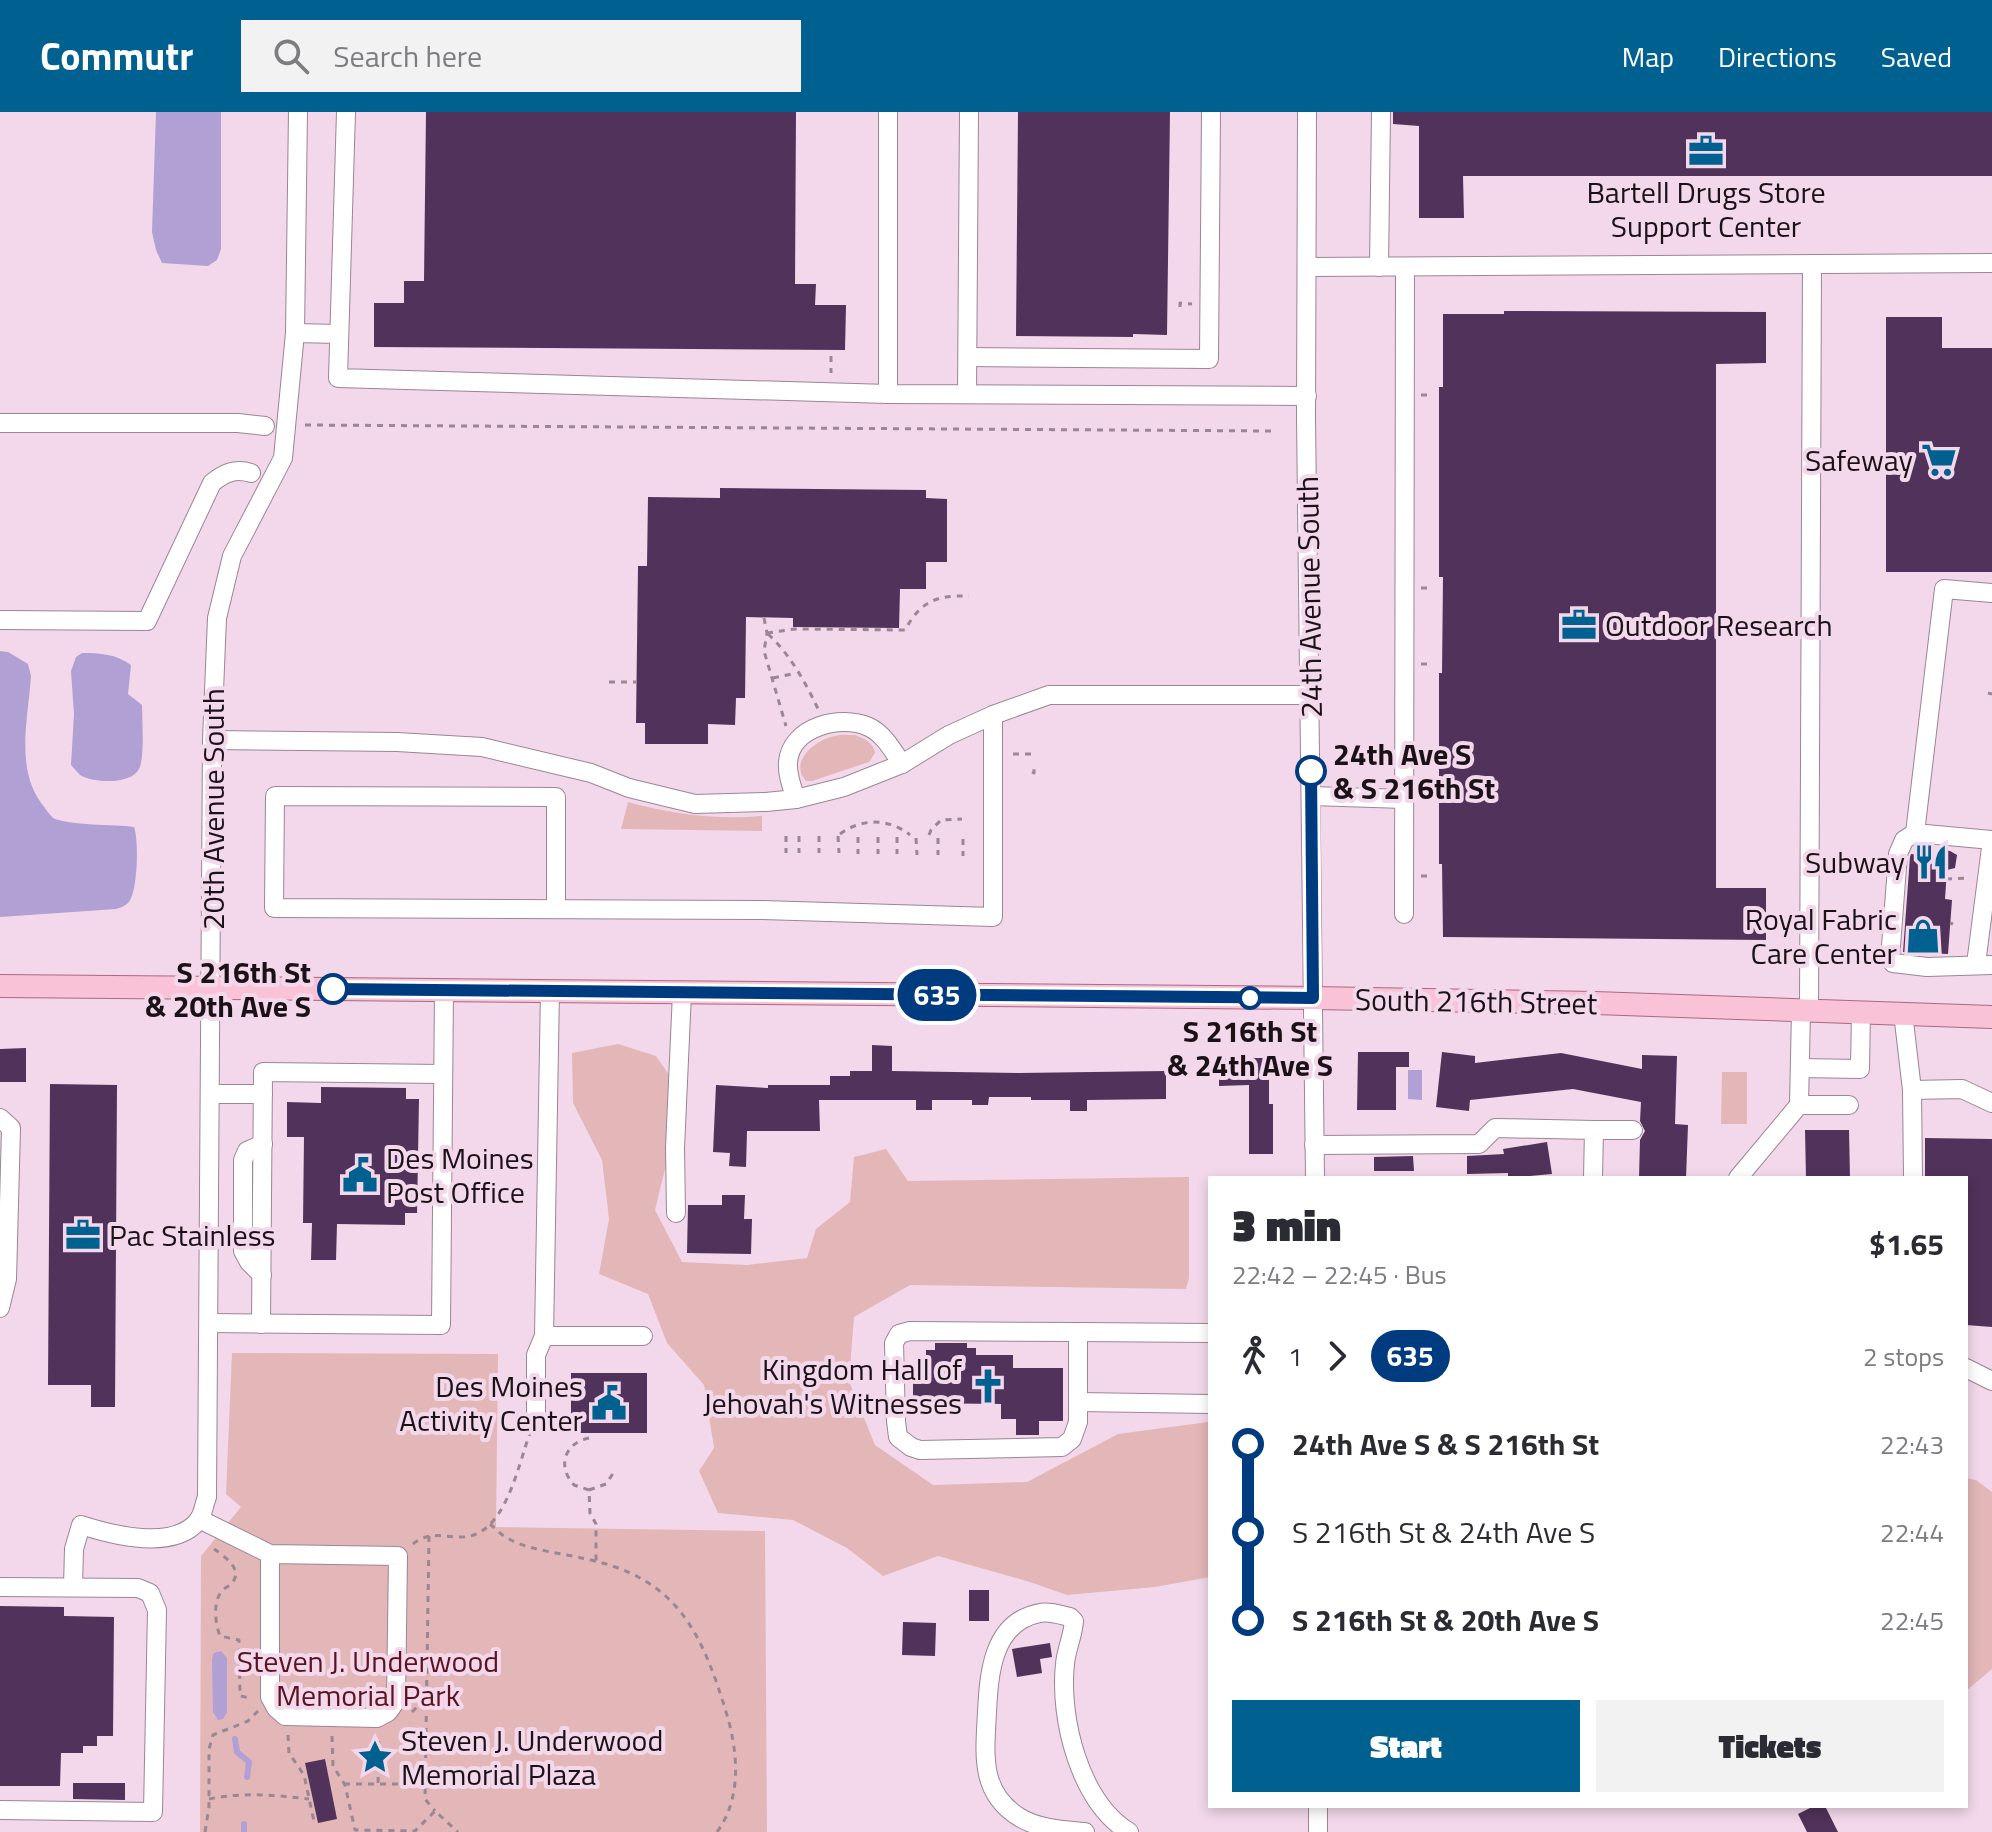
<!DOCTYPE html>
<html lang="en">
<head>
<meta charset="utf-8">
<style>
	:root { --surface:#fff; --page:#f2f2f3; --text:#2b2b33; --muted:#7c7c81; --accent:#006191 }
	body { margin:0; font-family:"Titillium Web",sans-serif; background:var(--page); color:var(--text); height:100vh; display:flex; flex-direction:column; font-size:30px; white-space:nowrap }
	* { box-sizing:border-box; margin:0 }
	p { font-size:26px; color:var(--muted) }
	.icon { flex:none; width:44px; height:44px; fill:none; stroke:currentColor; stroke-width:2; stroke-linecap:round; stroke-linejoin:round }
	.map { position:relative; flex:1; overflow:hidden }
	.sheet { position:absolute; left:1208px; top:1064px; width:760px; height:632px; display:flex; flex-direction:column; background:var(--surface); border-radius:0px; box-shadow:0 4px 12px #0003 }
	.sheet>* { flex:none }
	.badge { padding:0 16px; border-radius:26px; font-size:28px; line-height:52px }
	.map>.badge { position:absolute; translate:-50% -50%; box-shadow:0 0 0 4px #fff }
	.legs { display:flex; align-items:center; gap:12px; height:88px; padding:0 24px; font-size:26px }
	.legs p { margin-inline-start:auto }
	.head { display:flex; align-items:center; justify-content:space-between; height:136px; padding:0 24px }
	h1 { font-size:44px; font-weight:800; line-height:60px }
	.primary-button { display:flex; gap:16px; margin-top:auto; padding:16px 24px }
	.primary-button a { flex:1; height:92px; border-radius:0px; background:var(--accent); color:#fff; font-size:32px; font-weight:800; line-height:92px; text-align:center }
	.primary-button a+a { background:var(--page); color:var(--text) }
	ul { padding:0 24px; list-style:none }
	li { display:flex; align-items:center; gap:28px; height:88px; font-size:30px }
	li i { display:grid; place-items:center; width:12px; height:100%; margin:0 10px; background:currentColor }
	li i::after { content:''; width:20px; height:20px; margin:-10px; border:6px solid; border-radius:50%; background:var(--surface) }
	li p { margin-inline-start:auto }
	li:first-child i { background:linear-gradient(#0000 50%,currentColor 0) }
	li:last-child i { background:linear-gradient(currentColor 50%,#0000 0) }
	header { display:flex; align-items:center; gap:48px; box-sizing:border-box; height:112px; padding:0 40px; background:var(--accent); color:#fff }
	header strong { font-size:38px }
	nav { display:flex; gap:44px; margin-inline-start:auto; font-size:28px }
	.search { width:560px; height:72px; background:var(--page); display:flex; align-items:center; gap:20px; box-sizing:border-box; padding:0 28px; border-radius:0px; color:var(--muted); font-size:30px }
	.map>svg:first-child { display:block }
	.green { fill:#e3b7b8 }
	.water { fill:#b0a0d4 }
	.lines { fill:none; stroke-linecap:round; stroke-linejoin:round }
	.stream { stroke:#b0a0d4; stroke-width:6 }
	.building { fill:#51325a }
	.minor-casing { stroke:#9c8595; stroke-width:20 }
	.major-casing { stroke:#a96a81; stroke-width:24 }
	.path { stroke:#9a8794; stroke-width:3; stroke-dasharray:6 6; stroke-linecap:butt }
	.minor { stroke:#fff; stroke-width:18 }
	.major { stroke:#f9c2d6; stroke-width:22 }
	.line-1-casing { stroke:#fff; stroke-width:18 }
	.line-1 { stroke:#003b80; stroke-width:12 }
	.stop-1-dot { fill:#fff; stroke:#003b80; stroke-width:4 }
	.labels { text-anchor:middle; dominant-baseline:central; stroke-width:8; stroke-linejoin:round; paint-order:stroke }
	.poi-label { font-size:30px; fill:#1b1218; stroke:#f2d8ea; text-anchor:end }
	.street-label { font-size:30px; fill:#1b1218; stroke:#f2d8ea }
	.stop-label { font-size:30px; font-weight:bold; fill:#1b1218; stroke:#f2d8ea; text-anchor:start }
	.park-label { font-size:30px; fill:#5d131f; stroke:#f2d8ea }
</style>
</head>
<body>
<header>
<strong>Commutr</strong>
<div class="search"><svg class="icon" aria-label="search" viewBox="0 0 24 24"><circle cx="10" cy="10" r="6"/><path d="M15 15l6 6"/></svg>Search here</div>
<nav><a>Map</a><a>Directions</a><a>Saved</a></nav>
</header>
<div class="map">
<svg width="1992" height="1720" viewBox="0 0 1992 1720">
	<rect width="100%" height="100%" fill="#f2d8ea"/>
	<g class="green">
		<path d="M855,623C865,627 873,630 875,641L869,650L812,669H806C788,650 816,627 835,624C841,622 848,623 855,623Z"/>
		<path d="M628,690C673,702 715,708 762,704V719L621,717Z"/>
		<path d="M618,932L656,944L683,983L655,1098L682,1150L747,1153L807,1146L816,1117L850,1090L854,1045L886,1037L908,1069L1189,1065V1166L1186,1177L910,1173L854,1205L849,1269L875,1333L933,1373L1027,1370L1118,1322L1208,1310L1210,1311V1465L1155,1475L1067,1483L1030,1470L938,1444L883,1464L847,1436L793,1408L718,1401L699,1359L714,1336L704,1273L667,1231L648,1182L599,1162L609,1107L602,1048L573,991L572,941Z"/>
		<path d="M1722,960H1747V1012H1721Z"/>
		<path d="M232,1241L498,1242L496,1415L765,1419L767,1720H200L201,1444L241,1395L226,1382Z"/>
		<path d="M1966,1366L1976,1368L1992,1380V1557L1966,1579Z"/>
	</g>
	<g class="water">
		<path d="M156,0H221V137L217,148L208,154L162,151L156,138L152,120Z"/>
		<path d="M0,539L8,540L28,552L31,564C28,609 14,659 45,696C46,698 52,705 53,706C70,714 114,712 134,715C139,728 138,781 128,791C125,794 120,796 116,797L0,805Z"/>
		<path d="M82,541C100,541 116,542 131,553L128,582L142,593C142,607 145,645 139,657C131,673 93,671 80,663C77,660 74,656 71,653L74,602L71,559L76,545Z"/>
		<path d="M1408,958H1422V988L1408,987Z"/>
		<path d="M221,1539L227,1546V1600L223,1607L218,1608L213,1600L212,1547L214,1541Z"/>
	</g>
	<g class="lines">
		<g class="stream">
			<path d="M235,1627L237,1640L249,1650L247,1665"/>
			<path d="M244,1712V1720"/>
		</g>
	</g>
	<g class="building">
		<path d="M426,0H796L795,172H816L815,193H846L845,238L374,235V191H404V169H424Z"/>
		<path d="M1018,0H1170L1167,223L1133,222V225L1016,224Z"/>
		<path d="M1393,0H1992V64H1463L1464,106H1419V14L1393,12Z"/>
		<path d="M1504,199L1766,200V251L1716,252V776H1766V828L1443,825L1442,752H1439V561H1442L1443,465H1439V275H1443V202H1504Z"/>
		<path d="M1886,205H1942V236H1992V460H1886Z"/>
		<path d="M720,376L926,378V386L947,387V450H926V477H900L899,516L793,515V506L746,505L745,586H736L735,613L708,612V632H645V611H636L638,454H647L648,385L720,386Z"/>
		<path d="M1939,737L1950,739L1957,743L1955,756L1947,758L1945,787L1952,788L1948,842L1903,840L1910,745L1911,742L1938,745Z"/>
		<path d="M872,933L892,934V959L1019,961L1166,959V987L1087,988V999H1070V988H1031V985H989L988,993H972V988H932V998H916V988H819L820,1019H747L746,1055L729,1054L730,1041L713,1040L716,973L768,976V973H830V964H850V959H872Z"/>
		<path d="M26,936V970H0V937Z"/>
		<path d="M1358,940H1409V955H1396V998H1357Z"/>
		<path d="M1442,940L1475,944V951L1561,941L1642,957V943L1677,944L1675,1012L1688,1013L1686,1066H1639L1640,1028L1645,1019L1640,1009L1641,990L1573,977L1470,988L1469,999L1436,995Z"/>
		<path d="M1219,946H1269V992H1273V1042H1249V973L1219,974Z"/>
		<path d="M50,972L117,973L115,1295H91V1273H48Z"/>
		<path d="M321,975L406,976V987H419L417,1101H405V1113L337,1112L336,1148H311L312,1111H303L304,1025H287V990L321,991Z"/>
		<path d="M1805,1018H1849L1850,1066H1806Z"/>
		<path d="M1925,1026L1992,1027V1215L1966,1213V1066H1925Z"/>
		<path d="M1547,1030L1552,1062L1508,1066V1061L1467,1062V1044L1504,1042L1503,1037Z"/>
		<path d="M1413,1044L1414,1059H1374V1045Z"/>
		<path d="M722,1083H745L744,1107H752L751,1142L687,1141L688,1093H722Z"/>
		<path d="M935,1231H967V1236H976V1243H1013V1256H1063V1309H1039V1323H1016V1307H1001V1292L913,1291V1255H926V1238H935Z"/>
		<rect x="571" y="1261" width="76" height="60"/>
		<rect x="969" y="1478" width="20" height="31"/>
		<path d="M0,1494L64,1495V1504L114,1505L113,1624H97V1634H83V1641H61L60,1674H0Z"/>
		<path d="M903,1510L936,1511L935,1544L902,1543Z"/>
		<path d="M1050,1531L1052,1545L1040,1547L1042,1561L1017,1565L1012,1537Z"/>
		<path d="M325,1647L337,1707L318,1711L305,1651Z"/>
		<path d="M73,1671H125V1688L73,1687Z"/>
		<path d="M1814,1694H1825L1838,1720H1807L1798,1702Z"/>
	</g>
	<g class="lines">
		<g class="minor-casing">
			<g id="minor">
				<path d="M346,0L338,266L888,282"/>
				<path d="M888,0V282L1307,284"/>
				<path d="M1307,0L1306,305L1315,1066"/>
				<path d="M1307,155L1992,151"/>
				<path d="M1379,155L1381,0"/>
				<path d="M295,221L339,222"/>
				<path d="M968,245L1209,247L1211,0"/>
				<path d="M967,282L969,0"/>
				<path d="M0,311H238L265,314"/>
				<path d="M1992,481L1944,477L1915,721L1992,728"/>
				<path d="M0,508L147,509L212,371C224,361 235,356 251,361"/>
				<path d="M212,628L397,630L482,635L591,661L629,676L695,692L766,690L796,687L844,675L902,652L949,623L993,603L1049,583H1310"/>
				<path d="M1311,684L1404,687"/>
				<path d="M796,687C792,675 787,663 788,650C791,615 840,602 869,615C884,622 893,639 902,652"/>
				<path d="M1915,721L1904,728L1898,742L1890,847L1893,851L1927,855L1992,853"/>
				<path d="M556,797V685L275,684L274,796L762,798L993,805V603"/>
				<path d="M1404,802L1405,155"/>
				<path d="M1976,852L1992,728"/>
				<path d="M550,878L544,1224H643"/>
				<path d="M1809,898L1812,152"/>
				<path d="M1903,901L1912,978L1962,977L1992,991"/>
				<path d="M1800,956L1860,957L1861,899"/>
				<path d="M1912,978L1913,1066"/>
				<path d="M211,982H263"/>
				<path d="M1799,993H1849"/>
				<path d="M0,1006L11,1016L7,1167L0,1196"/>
				<path d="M1594,1018H1633"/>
				<path d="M1314,1033L1479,1032L1495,1016L1594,1018L1593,1066"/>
				<path d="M1738,1066L1799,993L1801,898"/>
				<path d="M676,1101L675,1036L682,881"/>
				<path d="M262,1163L249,1150L243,1139V1048L247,1039L263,1032"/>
				<path d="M209,1211L441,1213L444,878"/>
				<path d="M261,1212L263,960L443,962"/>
				<path d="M910,1219L1078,1220V1310L1072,1327L1062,1335L920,1338L911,1335L898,1325L896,1309L894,1231L899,1222Z"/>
				<path d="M1078,1220L1210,1221"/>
				<path d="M1966,1256L1992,1269"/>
				<path d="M1078,1290L1210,1292"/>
				<path d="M536,1303V1243L544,1224"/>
				<path d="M199,1407L270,1442L398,1444L396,1589L388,1600L377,1606L285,1604L276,1596L270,1585V1442"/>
				<path d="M0,1475L138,1476L150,1481L157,1498L153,1700L0,1698"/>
				<path d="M73,1475L74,1437L81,1413C112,1423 173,1439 198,1409C203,1403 204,1392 207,1385L212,628L217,506L232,444L283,346L295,221L298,0"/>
				<path d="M1318,1694V1720"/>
				<path d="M1085,1720C1064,1718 1038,1717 1019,1705C979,1680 985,1641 987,1600C989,1562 992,1510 1040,1501C1049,1499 1061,1503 1070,1505L1074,1509C1073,1524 1066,1538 1065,1552C1059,1607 1080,1690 1129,1720"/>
			</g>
		</g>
		<g class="major-casing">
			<path id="major" d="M0,874L1313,886L1595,891L1992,905"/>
		</g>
		<g class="path">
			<path d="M1180,195V191L1192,192"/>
			<path d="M831,244V261"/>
			<path d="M1421,283H1432"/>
			<path d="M305,313L1273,319"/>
			<path d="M1421,476H1433"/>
			<path d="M764,506L767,521L764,539L786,614"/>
			<path d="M767,521L795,517L905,518C921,489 936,483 969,484"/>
			<path d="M768,522C789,541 806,571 818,597"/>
			<path d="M1421,552H1433"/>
			<path d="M773,566L796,561"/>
			<path d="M609,570H636"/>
			<path d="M1988,581L1992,582"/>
			<path d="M1013,642H1031"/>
			<path d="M1032,660L1034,661V652"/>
			<path d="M840,722C862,706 889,706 910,723"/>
			<path d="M929,723L931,718L941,708L962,707"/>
			<path d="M786,724V741"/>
			<path d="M799,724V741"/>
			<path d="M819,724V741"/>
			<path d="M838,724L839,741"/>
			<path d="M858,725V742"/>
			<path d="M878,725V742"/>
			<path d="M897,725V742"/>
			<path d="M916,726L917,743"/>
			<path d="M938,726V743"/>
			<path d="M963,727V744"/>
			<path d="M1421,764H1433"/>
			<path d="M1946,767L1970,766"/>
			<path d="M1950,811L1953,812"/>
			<path d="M589,1326C564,1331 557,1355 574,1373L589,1378L590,1401L596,1412V1449"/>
			<path d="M589,1378L606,1372L614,1360"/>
			<path d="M490,1412C496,1417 502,1424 509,1427C531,1439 562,1441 586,1447C678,1466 702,1521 727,1603C738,1641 742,1686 717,1720"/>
			<path d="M429,1424L425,1687L435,1699"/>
			<path d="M413,1432C428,1419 444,1425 461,1425C505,1426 518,1353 530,1321"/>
			<path d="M214,1437C224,1444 245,1458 231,1472C228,1475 224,1476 221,1480C213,1491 215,1511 220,1524L239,1528L240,1584L251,1586"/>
			<path d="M412,1600L426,1586"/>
			<path d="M288,1623L289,1641L304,1663L314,1709"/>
			<path d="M332,1624L333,1654L345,1673L355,1718L415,1719L435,1699L458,1720"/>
			<path d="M378,1671L379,1623"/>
			<path d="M344,1672H424"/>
			<path d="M209,1687C243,1680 274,1683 309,1687"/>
			<path d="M205,1720L209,1695V1637L213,1623L248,1609L258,1599"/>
		</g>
		<use href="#minor" class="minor"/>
		<use href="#major" class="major"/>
	</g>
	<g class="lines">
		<g class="line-1-casing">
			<path id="line-1" d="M333,877L1313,886L1311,659"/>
		</g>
		<use href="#line-1" class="line-1"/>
	</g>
	<defs>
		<g id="office-bare" transform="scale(2.76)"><path d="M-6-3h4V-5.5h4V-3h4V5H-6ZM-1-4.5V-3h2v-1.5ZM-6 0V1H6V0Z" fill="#006191" stroke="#f2d8ea" stroke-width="2.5" paint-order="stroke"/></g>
		<g id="supermarket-bare" transform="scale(2.76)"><path d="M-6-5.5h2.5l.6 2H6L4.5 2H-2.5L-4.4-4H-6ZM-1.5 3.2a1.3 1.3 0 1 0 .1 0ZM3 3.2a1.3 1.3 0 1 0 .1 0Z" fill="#006191" stroke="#f2d8ea" stroke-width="2.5" paint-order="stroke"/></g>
		<g id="restaurant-bare" transform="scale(2.76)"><path d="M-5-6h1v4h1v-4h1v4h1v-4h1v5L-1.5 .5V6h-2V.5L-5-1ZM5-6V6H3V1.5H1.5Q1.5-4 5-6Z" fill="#006191" stroke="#f2d8ea" stroke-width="2.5" paint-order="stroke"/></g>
		<g id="shop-bare" transform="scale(2.76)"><path d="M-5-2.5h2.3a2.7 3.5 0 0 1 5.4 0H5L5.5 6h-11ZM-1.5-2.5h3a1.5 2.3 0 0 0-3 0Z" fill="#006191" stroke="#f2d8ea" stroke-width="2.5" paint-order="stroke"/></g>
		<g id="civic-bare" transform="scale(2.76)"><path d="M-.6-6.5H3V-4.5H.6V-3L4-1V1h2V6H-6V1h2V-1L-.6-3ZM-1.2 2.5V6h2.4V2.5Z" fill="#006191" stroke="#f2d8ea" stroke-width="2.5" paint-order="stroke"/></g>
		<g id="church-bare" transform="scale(2.76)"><path d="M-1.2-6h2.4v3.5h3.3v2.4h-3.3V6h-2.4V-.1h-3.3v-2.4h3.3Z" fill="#006191" stroke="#f2d8ea" stroke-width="2.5" paint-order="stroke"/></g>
		<g id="sight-bare" transform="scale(2.76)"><path d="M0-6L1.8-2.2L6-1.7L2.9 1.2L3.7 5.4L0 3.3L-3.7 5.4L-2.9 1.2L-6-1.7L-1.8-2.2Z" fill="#006191" stroke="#f2d8ea" stroke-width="2.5" paint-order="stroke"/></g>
	</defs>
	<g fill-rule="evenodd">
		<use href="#office-bare" x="1706" y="39"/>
		<use href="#supermarket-bare" x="1939" y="348"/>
		<use href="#office-bare" x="1579" y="513"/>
		<use href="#restaurant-bare" x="1931" y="750"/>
		<use href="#shop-bare" x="1923" y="824"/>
		<use href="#civic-bare" x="360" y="1063"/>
		<use href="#office-bare" x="83" y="1123"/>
		<use href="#church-bare" x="988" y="1274"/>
		<use href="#civic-bare" x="609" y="1291"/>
		<use href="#sight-bare" x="375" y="1645"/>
	</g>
	<g class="stop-1-dot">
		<circle cx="1311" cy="659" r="14"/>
		<circle cx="333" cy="877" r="14"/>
		<circle cx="1250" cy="886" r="10"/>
	</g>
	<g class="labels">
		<g class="poi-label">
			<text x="1706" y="80" text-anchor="middle">Bartell Drugs Store<tspan x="1706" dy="34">Support Center</tspan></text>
			<text x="1913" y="348">Safeway</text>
			<text x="1605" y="513" text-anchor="start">Outdoor Research</text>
			<text x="1905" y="750">Subway</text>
			<text x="1897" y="807">Royal Fabric<tspan x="1897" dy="34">Care Center</tspan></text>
			<text x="386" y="1046" text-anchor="start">Des Moines<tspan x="386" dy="34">Post Office</tspan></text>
			<text x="109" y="1123" text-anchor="start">Pac Stainless</text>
			<text x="962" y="1257">Kingdom Hall of<tspan x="962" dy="34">Jehovah's Witnesses</tspan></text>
			<text x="583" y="1274">Des Moines<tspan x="583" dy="34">Activity Center</tspan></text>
			<text x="401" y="1628" text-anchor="start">Steven J. Underwood<tspan x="401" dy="34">Memorial Plaza</tspan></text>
		</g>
		<g class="street-label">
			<text transform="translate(1309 485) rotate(-91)">24th Avenue South</text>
			<text transform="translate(213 697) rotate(-90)">20th Avenue South</text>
			<text transform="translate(1476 889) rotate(1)">South 216th Street</text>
		</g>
		<g class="stop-label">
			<text x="1333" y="642">24th Ave S<tspan x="1333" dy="34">&amp; S 216th St</tspan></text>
			<text x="311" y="860" text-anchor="end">S 216th St<tspan x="311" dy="34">&amp; 20th Ave S</tspan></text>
			<text x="1250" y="919" text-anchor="middle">S 216th St<tspan x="1250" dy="34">&amp; 24th Ave S</tspan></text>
		</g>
		<g class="park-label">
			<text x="368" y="1549">Steven J. Underwood<tspan x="368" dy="34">Memorial Park</tspan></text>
		</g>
	</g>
</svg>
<b class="badge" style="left:937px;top:883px;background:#003b80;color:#fff">635</b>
<section class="sheet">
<div class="head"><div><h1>3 min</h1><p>22:42 – 22:45 · Bus</p></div><b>$1.65</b></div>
<div class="legs"><svg class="icon" aria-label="walk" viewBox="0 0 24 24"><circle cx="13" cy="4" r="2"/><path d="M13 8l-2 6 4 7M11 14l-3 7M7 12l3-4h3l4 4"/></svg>1<svg class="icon" aria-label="forward" viewBox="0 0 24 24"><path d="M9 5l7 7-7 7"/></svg><b class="badge" style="background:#003b80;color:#fff">635</b><p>2 stops</p></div>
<ul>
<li><i style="color:#003b80"></i><b>24th Ave S &amp; S 216th St</b><p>22:43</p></li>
<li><i style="color:#003b80"></i><span>S 216th St &amp; 24th Ave S</span><p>22:44</p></li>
<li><i style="color:#003b80"></i><b>S 216th St &amp; 20th Ave S</b><p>22:45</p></li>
</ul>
<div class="primary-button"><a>Start</a><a>Tickets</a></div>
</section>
</div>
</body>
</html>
